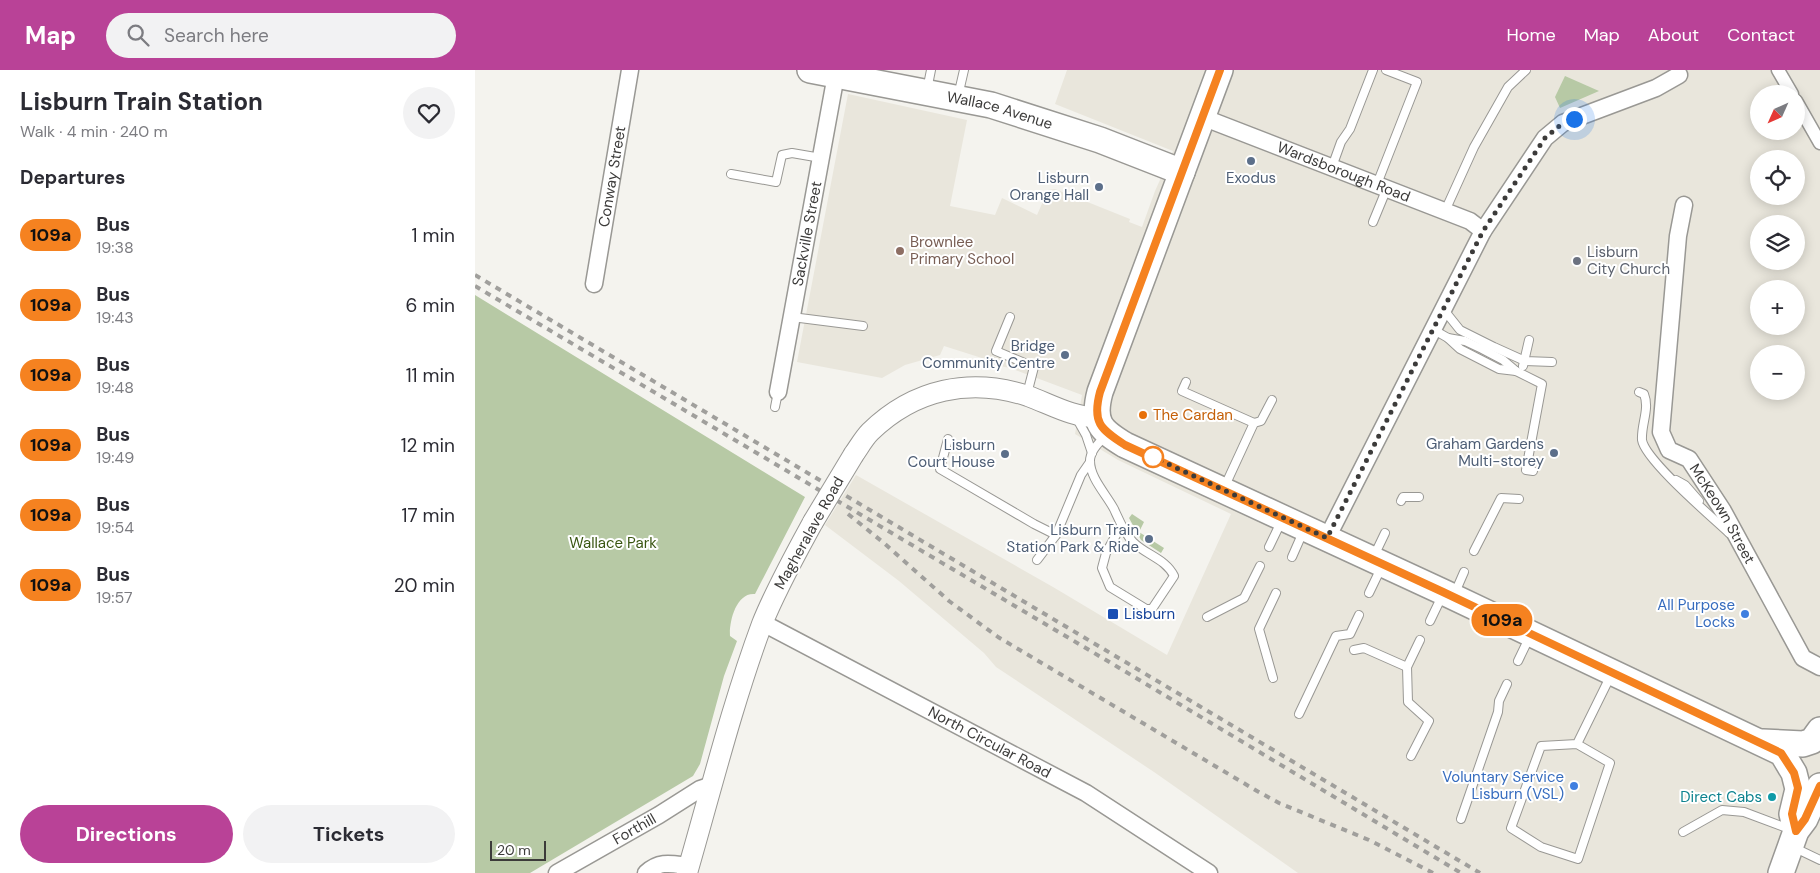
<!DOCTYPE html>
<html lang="en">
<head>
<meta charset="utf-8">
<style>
	:root { --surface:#fff; --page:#f2f2f3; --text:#2b2b33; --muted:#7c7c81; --accent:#b94297 }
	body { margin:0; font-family:"DM Sans",sans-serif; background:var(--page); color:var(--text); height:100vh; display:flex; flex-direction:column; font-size:19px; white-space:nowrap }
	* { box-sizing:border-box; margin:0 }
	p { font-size:16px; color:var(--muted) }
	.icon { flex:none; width:28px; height:28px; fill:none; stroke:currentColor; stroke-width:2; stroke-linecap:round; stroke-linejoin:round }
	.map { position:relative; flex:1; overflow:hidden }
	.sheet { display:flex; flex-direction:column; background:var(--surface); width:475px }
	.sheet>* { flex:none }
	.badge { padding:0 10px; border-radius:16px; font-size:18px; line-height:32px }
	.needle { width:32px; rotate:225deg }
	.fabs { position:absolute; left:1275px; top:15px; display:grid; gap:10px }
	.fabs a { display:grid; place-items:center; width:55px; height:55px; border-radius:50%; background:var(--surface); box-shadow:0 2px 12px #0003; font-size:25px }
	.scale { position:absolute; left:15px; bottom:12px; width:56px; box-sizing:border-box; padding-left:5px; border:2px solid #3c3b3a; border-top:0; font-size:14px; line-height:18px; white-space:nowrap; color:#3c3b3a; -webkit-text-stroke:4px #fff; paint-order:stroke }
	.you { position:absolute; width:25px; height:25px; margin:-12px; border:4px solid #fff; border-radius:50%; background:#1a73e8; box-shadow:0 0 0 8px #1a73e833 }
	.map>.badge { position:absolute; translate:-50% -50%; box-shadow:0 0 0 2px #fff }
	h2 { padding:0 20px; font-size:19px; line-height:45px }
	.round { display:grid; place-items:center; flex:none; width:52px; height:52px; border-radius:26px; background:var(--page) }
	.headline { display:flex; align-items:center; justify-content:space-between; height:85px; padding:0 20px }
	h1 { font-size:24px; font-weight:700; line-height:38px }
	.cta { display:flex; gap:10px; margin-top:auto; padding:10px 20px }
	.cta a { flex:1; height:58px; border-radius:30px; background:var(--accent); color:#fff; font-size:20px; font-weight:700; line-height:58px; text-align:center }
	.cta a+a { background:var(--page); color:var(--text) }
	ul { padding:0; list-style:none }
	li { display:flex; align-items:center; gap:15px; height:70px; padding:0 20px }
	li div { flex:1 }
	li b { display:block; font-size:19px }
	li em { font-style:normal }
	li .badge { min-width:55px; font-weight:700; text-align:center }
	header { display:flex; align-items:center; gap:30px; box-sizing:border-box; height:70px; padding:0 25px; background:var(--accent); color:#fff }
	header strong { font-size:24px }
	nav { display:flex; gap:28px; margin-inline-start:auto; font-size:18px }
	.search { width:350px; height:45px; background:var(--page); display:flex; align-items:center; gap:12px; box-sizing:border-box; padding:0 18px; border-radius:28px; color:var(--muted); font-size:19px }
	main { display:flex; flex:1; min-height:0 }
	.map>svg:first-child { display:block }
	.built { fill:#e9e6dc; fill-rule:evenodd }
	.green { fill:#b7c9a5 }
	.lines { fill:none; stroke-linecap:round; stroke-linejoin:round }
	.service-casing { stroke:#999894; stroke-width:10 }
	.pedestrian-casing { stroke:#999894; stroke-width:15 }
	.minor-casing { stroke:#999894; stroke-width:19 }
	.tertiary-casing { stroke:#999894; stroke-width:22 }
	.primary-casing { stroke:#999894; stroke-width:28 }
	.service { stroke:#fff; stroke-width:8 }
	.pedestrian { stroke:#fff; stroke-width:12 }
	.minor { stroke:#fff; stroke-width:16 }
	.tertiary { stroke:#fff; stroke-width:20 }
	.primary { stroke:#fff; stroke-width:25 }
	.rail { stroke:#a09f9c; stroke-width:4; stroke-dasharray:6 6; stroke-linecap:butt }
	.tertiary-bridge-casing { stroke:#999894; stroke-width:22; stroke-linecap:butt }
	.tertiary-bridge { stroke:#fff; stroke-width:20 }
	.line-casing { stroke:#fff; stroke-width:11 }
	.line { stroke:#f58220; stroke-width:8 }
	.walk { stroke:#3c3b3a; stroke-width:5; stroke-dasharray:0 9 }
	.service-dot { fill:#5c6f8a; stroke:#fff; stroke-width:2 }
	.education-dot { fill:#8d6e63; stroke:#fff; stroke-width:2 }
	.worship-dot { fill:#6b7280; stroke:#fff; stroke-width:2 }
	.food-dot { fill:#e8710a; stroke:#fff; stroke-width:2 }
	.stop-dot { fill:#fff; stroke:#f58220; stroke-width:2.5 }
	.transit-dot { fill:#1a4fb4; stroke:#fff; stroke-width:2 }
	.shop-dot { fill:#3f7fe0; stroke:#fff; stroke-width:2 }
	.culture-dot { fill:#0f9aa8; stroke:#fff; stroke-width:2 }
	.labels { text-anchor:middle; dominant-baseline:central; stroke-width:4; stroke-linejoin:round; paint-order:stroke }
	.street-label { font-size:15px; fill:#3c3b3a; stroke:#fff }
	.service-label { font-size:15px; fill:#4e5e75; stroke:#fff; text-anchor:end }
	.education-label { font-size:15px; fill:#785e54; stroke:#fff; text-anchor:start }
	.worship-label { font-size:15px; fill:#5b616d; stroke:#fff; text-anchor:start }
	.food-label { font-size:15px; fill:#c56008; stroke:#fff; text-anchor:start }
	.park-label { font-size:15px; fill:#3a5612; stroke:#fff }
	.shop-label { font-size:15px; fill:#366cbe; stroke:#fff; text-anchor:end }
	.transit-label { font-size:15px; fill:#164399; stroke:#fff; text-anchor:start }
	.culture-label { font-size:15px; fill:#0d838f; stroke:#fff; text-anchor:end }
</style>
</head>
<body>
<header>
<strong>Map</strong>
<div class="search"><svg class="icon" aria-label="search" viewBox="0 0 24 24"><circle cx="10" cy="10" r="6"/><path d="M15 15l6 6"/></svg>Search here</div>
<nav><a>Home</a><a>Map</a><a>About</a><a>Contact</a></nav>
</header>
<main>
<section class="sheet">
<div class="headline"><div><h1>Lisburn Train Station</h1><p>Walk · 4 min · 240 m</p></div><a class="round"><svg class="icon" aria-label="heart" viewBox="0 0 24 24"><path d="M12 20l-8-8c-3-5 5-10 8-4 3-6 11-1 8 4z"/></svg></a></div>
<h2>Departures</h2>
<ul>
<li><span class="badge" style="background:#f58220;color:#111">109a</span><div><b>Bus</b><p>19:38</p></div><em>1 min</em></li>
<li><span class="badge" style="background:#f58220;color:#111">109a</span><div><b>Bus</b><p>19:43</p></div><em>6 min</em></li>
<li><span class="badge" style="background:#f58220;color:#111">109a</span><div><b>Bus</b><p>19:48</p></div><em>11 min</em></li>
<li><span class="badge" style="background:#f58220;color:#111">109a</span><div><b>Bus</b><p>19:49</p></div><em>12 min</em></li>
<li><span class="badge" style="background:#f58220;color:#111">109a</span><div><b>Bus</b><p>19:54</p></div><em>17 min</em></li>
<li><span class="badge" style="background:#f58220;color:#111">109a</span><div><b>Bus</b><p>19:57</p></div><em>20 min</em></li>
</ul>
<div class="cta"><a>Directions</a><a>Tickets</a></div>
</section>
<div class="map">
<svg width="1345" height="803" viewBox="0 0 1345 803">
	<rect width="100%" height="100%" fill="#f4f3ee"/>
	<path class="built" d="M592,0H1345V803H823L679,702L521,597L509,583L424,511L350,455L381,405L578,517L692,585L756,444L643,390L600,364L607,325L535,298L510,293V289L469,276L465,285L430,295L407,308L322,292L373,24L492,50L475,136L520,145L527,128L562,145L573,120L580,119L655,149L654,152L667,157L680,121L698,81L580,34ZM1284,24H1321V61H1284ZM1284,89H1321V126H1284ZM1284,154H1321V191H1284ZM1284,219H1321V256H1284ZM1284,284H1321V321H1284Z"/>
	<g class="green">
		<path d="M1090,6L1124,21L1085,38L1080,27Z"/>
		<path d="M0,225L330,427L280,524C261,522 254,552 255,566L262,571L249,606L225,694L218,706L55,803H0Z"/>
		<path d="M657,444L669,452L664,462L689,478L686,483L666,470L654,448Z"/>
	</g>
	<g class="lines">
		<g class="service-casing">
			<g id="service">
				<path d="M452,20L456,0"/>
				<path d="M483,26L489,0"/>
				<path d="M857,97L866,72L875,59L898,0"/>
				<path d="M256,104L301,112L307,85L317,83L346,88"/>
				<path d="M902,114L942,12L911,0"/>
				<path d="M970,141L999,77L1033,17L1051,0"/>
				<path d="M898,152L912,118"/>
				<path d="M969,240L985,260L1019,277L1050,291L1077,292"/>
				<path d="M317,247L388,256"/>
				<path d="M535,247L521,281L559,297L552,324"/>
				<path d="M959,260L973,268L990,271L1007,279L1028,290L1041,301"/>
				<path d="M973,268L985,279L1024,299L1041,301L1067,314L1051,400L1058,401"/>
				<path d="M1048,296L1054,270"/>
				<path d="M711,312L707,321L779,353"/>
				<path d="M1164,322L1169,324C1175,339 1166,354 1167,370C1170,390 1237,447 1254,463"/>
				<path d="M300,337L303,322"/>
				<path d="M602,349L611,365L617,383"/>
				<path d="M631,366C624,372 615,381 615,391C615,408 631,424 639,439C644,450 649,463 658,472C671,485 691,489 699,506L677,539H671L635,517L627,498L631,483L646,456"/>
				<path d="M473,369L465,399L559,454L581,465"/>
				<path d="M1201,410L1210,415L1224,431"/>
				<path d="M749,418L779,353L786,351L797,330"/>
				<path d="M926,431L928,427H944"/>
				<path d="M794,477L806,452"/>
				<path d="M999,481L1026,428L1044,429"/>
				<path d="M899,486L910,463"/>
				<path d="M817,487L828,462"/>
				<path d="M562,490L581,465L606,405L615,392"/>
				<path d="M894,523L907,496"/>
				<path d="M979,525L989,502"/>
				<path d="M732,547L769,528L785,496"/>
				<path d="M955,551L967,526"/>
				<path d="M879,580L889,578L932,597"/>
				<path d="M1043,591L1055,566"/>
				<path d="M798,608L784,559L801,523"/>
				<path d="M824,644L861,566L875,564L884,545"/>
				<path d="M1102,674L1135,693L1103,789L1066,777L1036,758L1066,676L1102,674L1136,605"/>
				<path d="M936,686L954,651L933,632L932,597L945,570"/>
				<path d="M986,749L1023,642L1024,631L1032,614"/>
				<path d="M1208,762L1247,740L1269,742L1317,760"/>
				<path d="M1320,778L1345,790"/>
			</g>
		</g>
		<g class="pedestrian-casing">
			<g id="pedestrian">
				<path d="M1303,0L1317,24"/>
				<path d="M1321,31L1345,73"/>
			</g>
		</g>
		<g class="minor-casing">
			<g id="minor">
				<path id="s1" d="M727,47L995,151L1008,161"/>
				<path id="s2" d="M1209,135L1203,166L1186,362L1194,380L1214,389L1248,441L1328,588L1345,597"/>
				<path id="s3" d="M119,214L155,0"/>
				<path id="s4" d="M303,322L361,5"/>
				<path d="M852,468L1008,161L1070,68L1088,53L1181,18L1204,5"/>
				<path id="s5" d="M288,553L611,723L734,803"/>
				<path id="s6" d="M82,803L184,745L225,719L237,715"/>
				<path d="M171,803C185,790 197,794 214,796"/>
			</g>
		</g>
		<g class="tertiary-casing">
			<g id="tertiary">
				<path d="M379,384C384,377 389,368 395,362C439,319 495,307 553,326C575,334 599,348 622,347"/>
				<path d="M212,803C236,720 257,635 287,554C301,519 320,485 338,452"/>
			</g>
		</g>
		<g class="primary-casing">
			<g id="primary">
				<path id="s7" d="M335,0L516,35L625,70L707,102"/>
				<path d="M745,0L625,322C617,352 625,360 650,375L968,522L1307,683L1319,703L1323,719L1317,744L1321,761"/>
				<path d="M1288,672L1328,674L1337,671L1345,660"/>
				<path d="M1306,803L1321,761L1330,749L1345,716"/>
			</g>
		</g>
		<use href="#service" class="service"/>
		<use href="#pedestrian" class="pedestrian"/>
		<use href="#minor" class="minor"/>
		<use href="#tertiary" class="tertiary"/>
		<use href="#primary" class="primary"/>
		<g class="rail">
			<path d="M0,205L1005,803"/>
			<path d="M0,216L636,593L986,803"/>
			<path d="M373,444L409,473L474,531L523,567L782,721L804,733L894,770L958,803"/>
		</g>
		<g class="tertiary-bridge-casing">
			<path id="tertiary-bridge" d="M338,452L379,384"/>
		</g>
		<use href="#tertiary-bridge" class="tertiary-bridge"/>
	</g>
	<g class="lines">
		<g class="line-casing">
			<path id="line" d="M745,0L625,322C617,352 625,359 650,375L968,522L1306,683L1319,703L1323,718L1317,744L1321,761L1330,749L1345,716"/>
		</g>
		<use href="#line" class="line"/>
		<path class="walk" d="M678,387L852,468L1008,161L1070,68L1088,53L1099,49"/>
	</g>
	<g class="service-dot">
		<circle cx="776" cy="91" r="5"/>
		<circle cx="624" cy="117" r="5"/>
		<circle cx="590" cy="285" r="5"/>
		<circle cx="1079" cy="383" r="5"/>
		<circle cx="530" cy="384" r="5"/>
		<circle cx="674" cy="469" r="5"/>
	</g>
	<circle class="education-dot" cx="425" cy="181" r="5"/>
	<circle class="worship-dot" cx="1102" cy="191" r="5"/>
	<circle class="food-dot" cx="668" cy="345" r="5"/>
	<circle class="stop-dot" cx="678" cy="387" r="10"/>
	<rect class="transit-dot" x="632" y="538" width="12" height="12" rx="2.5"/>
	<g class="shop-dot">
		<circle cx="1270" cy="544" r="5"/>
		<circle cx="1099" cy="716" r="5"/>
	</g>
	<circle class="culture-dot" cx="1297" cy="727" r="5"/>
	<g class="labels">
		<g class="street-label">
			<text stroke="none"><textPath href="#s7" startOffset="194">Wallace Avenue</textPath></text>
			<text stroke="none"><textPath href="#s1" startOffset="152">Wardsborough Road</textPath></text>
			<text stroke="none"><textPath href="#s3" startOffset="109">Conway Street</textPath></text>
			<text stroke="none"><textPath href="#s4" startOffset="161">Sackville Street</textPath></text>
			<text stroke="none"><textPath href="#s2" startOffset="334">McKeown Street</textPath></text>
			<text transform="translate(334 463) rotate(-61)">Magheralave Road</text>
			<text stroke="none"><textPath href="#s5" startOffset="256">North Circular Road</textPath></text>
			<text stroke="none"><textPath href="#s6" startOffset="89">Forthill</textPath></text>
		</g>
		<g class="service-label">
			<text x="614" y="108">Lisburn<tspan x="614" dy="17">Orange Hall</tspan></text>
			<text x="776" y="108" text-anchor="middle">Exodus</text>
			<text x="580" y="276">Bridge<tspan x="580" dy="17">Community Centre</tspan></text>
			<text x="1069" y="374">Graham Gardens<tspan x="1069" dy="17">Multi-storey</tspan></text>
			<text x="520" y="375">Lisburn<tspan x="520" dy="17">Court House</tspan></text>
			<text x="664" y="460">Lisburn Train<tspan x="664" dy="17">Station Park &amp; Ride</tspan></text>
		</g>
		<g class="education-label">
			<text x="435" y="172">Brownlee<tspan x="435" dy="17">Primary School</tspan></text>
		</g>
		<g class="worship-label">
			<text x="1112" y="182">Lisburn<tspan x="1112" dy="17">City Church</tspan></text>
		</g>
		<g class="food-label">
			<text x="678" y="345">The Cardan</text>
		</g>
		<g class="park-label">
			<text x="138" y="473">Wallace Park</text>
		</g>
		<g class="shop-label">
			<text x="1260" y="535">All Purpose<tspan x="1260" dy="17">Locks</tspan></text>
			<text x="1089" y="707">Voluntary Service<tspan x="1089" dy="17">Lisburn (VSL)</tspan></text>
		</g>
		<g class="transit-label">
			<text x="649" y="544">Lisburn</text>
		</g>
		<g class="culture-label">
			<text x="1287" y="727">Direct Cabs</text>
		</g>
	</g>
</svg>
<div class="fabs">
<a><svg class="needle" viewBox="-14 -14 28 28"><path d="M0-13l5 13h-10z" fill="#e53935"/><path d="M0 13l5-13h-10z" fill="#7c7c81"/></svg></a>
<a><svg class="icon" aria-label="locate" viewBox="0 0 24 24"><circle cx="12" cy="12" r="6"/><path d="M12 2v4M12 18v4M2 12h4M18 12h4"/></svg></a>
<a><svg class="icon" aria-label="layers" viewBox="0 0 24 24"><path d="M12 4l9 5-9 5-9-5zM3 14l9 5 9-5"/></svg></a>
<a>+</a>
<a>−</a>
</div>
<div class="scale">20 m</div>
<div class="you" style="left:1099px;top:49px"></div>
<b class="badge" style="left:1027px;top:550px;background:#f58220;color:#111">109a</b>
</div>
</main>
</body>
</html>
